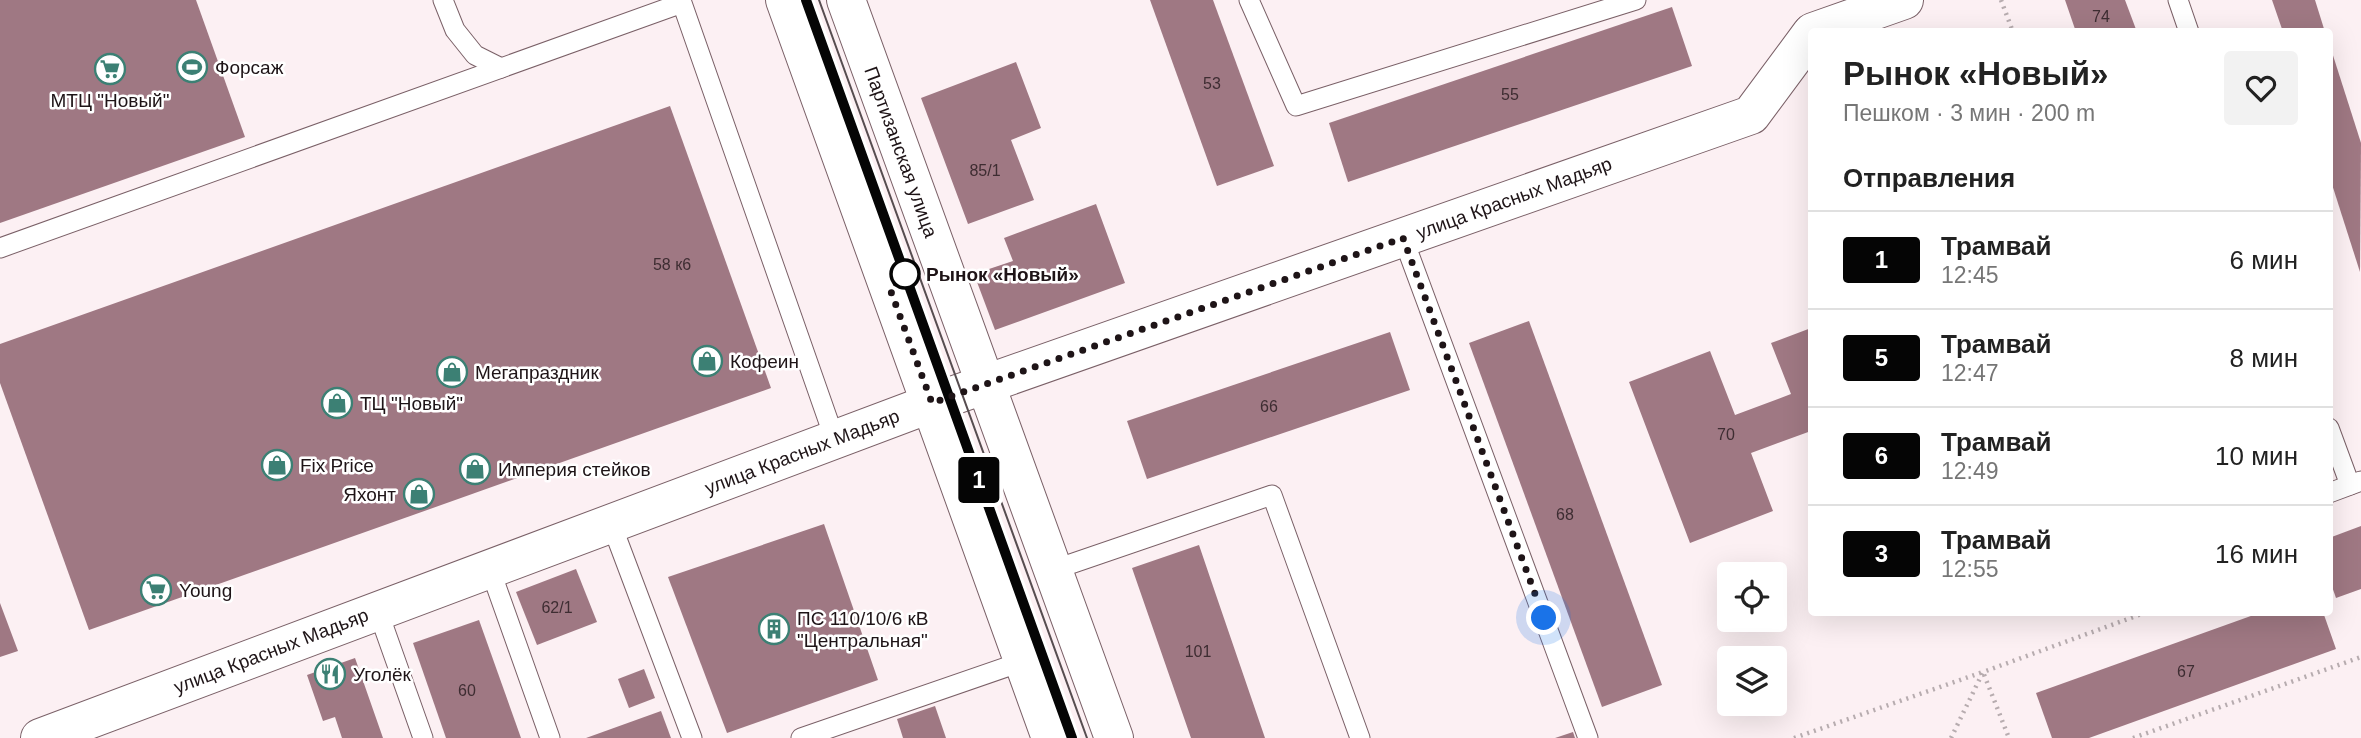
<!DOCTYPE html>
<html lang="ru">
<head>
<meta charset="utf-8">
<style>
	:root { --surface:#fff; --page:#f2f2f2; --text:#222; --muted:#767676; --line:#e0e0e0 }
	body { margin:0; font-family:Arial,sans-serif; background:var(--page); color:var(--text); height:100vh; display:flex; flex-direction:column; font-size:26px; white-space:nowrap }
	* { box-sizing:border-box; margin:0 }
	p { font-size:23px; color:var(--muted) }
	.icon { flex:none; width:38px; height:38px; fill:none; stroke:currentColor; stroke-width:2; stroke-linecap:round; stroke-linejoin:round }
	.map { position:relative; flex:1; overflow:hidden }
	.side { position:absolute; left:1808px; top:28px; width:525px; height:588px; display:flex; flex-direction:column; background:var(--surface); border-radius:7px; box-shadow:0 7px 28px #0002 }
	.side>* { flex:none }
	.badge { padding:0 14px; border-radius:5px; font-size:24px; line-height:46px }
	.fabs { position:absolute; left:1717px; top:562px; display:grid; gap:14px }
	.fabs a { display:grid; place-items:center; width:70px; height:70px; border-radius:7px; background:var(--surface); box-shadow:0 7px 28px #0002; font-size:35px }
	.you { position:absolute; width:35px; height:35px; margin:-18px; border:5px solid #fff; border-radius:50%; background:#1a73e8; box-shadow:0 0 0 10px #1a73e833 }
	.map>.badge { position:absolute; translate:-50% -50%; box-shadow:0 0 0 4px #fff }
	h2 { padding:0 35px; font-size:26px; line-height:63px }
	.round { display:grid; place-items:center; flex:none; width:74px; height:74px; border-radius:7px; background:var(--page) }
	.head { display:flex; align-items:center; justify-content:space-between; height:119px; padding:0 35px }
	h1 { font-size:33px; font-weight:700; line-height:52px }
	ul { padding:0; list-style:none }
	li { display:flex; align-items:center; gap:21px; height:98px; padding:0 35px; border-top:2px solid var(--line) }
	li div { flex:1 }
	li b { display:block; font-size:26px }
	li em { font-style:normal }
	li .badge { min-width:77px; font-weight:700; text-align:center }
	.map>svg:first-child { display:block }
	.building { fill:#9f7883 }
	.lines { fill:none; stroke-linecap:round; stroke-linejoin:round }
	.service-casing { stroke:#7a6067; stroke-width:21 }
	.minor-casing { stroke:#7a6067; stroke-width:40 }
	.tertiary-casing { stroke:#7a6067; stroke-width:40 }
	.path { stroke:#b7acaf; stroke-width:4.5; stroke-dasharray:2 5; stroke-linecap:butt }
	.service { stroke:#fff; stroke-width:19 }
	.minor { stroke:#fff; stroke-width:38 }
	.tertiary { stroke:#fff; stroke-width:38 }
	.tram { stroke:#574d50; stroke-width:2 }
	.line-casing { stroke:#fff; stroke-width:16 }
	.line { stroke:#050505; stroke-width:10 }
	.walk { stroke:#1e1417; stroke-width:7; stroke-dasharray:0 12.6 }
	.stop-dot { fill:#fff; stroke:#050505; stroke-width:3.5 }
	.labels { text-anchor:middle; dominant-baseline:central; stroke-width:5; stroke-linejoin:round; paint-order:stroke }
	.number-label { font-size:16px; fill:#3e2d32 }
	.poi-label { font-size:19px; fill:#1e1417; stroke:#fff; text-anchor:start }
	.street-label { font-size:19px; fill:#1e1417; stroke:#fff }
	.stop-label { font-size:19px; font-weight:bold; fill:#1e1417; stroke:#fff; text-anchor:start }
</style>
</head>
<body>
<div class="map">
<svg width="2361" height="738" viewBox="0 0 2361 738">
	<rect width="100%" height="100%" fill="#fcf0f3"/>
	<g class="building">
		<path d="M0,0H196L245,137L0,223Z"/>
		<path d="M1150,0H1213L1274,166L1217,186Z"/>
		<path d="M2065,0H2125L2137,32H2076Z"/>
		<path d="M2272,0H2315L2325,32H2283Z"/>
		<path d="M1672,7L1692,66L1348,182L1329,123Z"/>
		<path d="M2330,46L2361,143L2360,272L2329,175Z"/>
		<path d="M1016,62L1041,128L1011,140L1034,200L968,224L921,98Z"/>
		<path d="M670,106L771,388L89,630L0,383V344Z"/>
		<path d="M1096,204L1125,283L995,330L974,274L1013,261L1004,238Z"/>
		<path d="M1529,321L1662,685L1602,707L1469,343Z"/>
		<path d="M1811,328V431L1751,453L1773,511L1690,543L1629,382L1710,351L1735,415L1791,394L1771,343Z"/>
		<path d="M1390,332L1410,390L1147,479L1127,421Z"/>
		<path d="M824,524L878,680L727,733L668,577Z"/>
		<path d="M2361,526V589L2336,598L2329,578V538Z"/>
		<path d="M1199,545L1216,595L1265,738H1191L1132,568Z"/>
		<path d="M576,569L597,622L537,645L516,592Z"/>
		<path d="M0,603L18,651L0,657Z"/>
		<path d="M2262,612H2323L2336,649L2089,738H2052L2036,693Z"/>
		<path d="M479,620L521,738H446L413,643Z"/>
		<path d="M355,658L383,738H342L335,717L323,721L307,675Z"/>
		<path d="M644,669L655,698L629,708L618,679Z"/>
		<path d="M935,706L946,738H903L897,719Z"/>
		<path d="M661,711L671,738H586Z"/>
		<path d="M1573,732L1575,738H1555Z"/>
	</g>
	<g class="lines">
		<g class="service-casing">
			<g id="service">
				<path d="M443,0L455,30L475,55L501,68"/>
				<path d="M1249,0L1296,106L1636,0"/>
				<path d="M2178,0L2189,32"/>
				<path d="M1403,238L1588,738"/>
				<path d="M0,248L682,3L835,440"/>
				<path d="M2329,428L2350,485"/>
				<path d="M2329,493L2361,481"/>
				<path d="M611,523L692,738"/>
				<path d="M490,569L550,738"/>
				<path d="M1053,570L1272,495L1360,738"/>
				<path d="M378,611L423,738"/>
				<path d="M801,738L1024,661"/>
			</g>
		</g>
		<g class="minor-casing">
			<g id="minor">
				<path d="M1813,32L1904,0"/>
				<path d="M40,738L932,403L1751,115L1811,34"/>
			</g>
		</g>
		<g class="tertiary-casing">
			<g id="tertiary">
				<path d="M785,0L1051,738"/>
				<path d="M846,0L1114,738"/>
			</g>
		</g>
		<g class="path">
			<path d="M2001,0L2013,32"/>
			<path d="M1794,738L1983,672L2009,738"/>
			<path d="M1951,738L1983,672L2147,612"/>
			<path d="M2133,738L2361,657"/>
		</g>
		<use href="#service" class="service"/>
		<use href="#minor" class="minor"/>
		<use href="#tertiary" class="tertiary"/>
		<g class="tram">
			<path d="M806,0L1072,738"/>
			<path d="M819,0L1087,738"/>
		</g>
	</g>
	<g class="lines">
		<g class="line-casing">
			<path id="line" d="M806,0L1072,738"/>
		</g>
		<use href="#line" class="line"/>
		<path class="walk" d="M905,274L890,289L932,403L1403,238L1544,618"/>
	</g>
	<defs>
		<g id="stadium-ring" transform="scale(1.575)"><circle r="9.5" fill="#fff" stroke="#3c8074" stroke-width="1.5"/><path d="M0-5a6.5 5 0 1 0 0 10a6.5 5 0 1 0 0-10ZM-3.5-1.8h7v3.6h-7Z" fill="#3c8074"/></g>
		<g id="supermarket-ring" transform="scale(1.575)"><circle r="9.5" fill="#fff" stroke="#3c8074" stroke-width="1.5"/><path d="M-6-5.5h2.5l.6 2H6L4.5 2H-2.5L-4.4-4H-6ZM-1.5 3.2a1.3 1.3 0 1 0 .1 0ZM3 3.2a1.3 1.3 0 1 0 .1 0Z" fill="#3c8074"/></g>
		<g id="shop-ring" transform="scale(1.575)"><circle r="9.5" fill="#fff" stroke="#3c8074" stroke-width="1.5"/><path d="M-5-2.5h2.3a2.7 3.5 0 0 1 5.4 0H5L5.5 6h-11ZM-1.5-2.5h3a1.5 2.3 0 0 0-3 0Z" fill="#3c8074"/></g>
		<g id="building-ring" transform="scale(1.575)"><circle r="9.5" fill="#fff" stroke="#3c8074" stroke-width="1.5"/><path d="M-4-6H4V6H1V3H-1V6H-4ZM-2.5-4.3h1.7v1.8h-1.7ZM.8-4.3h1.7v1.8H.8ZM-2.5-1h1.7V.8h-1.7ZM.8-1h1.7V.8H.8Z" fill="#3c8074"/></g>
		<g id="restaurant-ring" transform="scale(1.575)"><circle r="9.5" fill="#fff" stroke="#3c8074" stroke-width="1.5"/><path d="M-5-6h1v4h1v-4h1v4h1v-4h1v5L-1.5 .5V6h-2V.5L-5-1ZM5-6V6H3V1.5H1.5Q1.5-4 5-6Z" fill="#3c8074"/></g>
	</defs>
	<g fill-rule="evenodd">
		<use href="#stadium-ring" x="192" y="67"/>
		<use href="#supermarket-ring" x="110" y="69"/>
		<use href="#shop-ring" x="707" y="361"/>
		<use href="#shop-ring" x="452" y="372"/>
		<use href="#shop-ring" x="337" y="403"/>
		<use href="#shop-ring" x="277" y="465"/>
		<use href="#shop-ring" x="475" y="469"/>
		<use href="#shop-ring" x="419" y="494"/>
		<use href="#supermarket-ring" x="156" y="590"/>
		<use href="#building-ring" x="774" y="629"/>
		<use href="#restaurant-ring" x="330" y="674"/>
	</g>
	<circle class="stop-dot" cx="905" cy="274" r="14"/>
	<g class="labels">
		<g class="number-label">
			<text x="2101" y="16">74</text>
			<text x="1212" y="83">53</text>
			<text x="1510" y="94">55</text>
			<text x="985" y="170">85/1</text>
			<text x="672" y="264">58 к6</text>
			<text x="1269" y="406">66</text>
			<text x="1726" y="434">70</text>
			<text x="1565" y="514">68</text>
			<text x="557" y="607">62/1</text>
			<text x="1198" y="651">101</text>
			<text x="2186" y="671">67</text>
			<text x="467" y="690">60</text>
		</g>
		<g class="poi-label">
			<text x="215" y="67">Форсаж</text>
			<text x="110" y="100" text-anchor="middle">МТЦ "Новый"</text>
			<text x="730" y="361">Кофеин</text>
			<text x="475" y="372">Мегапраздник</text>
			<text x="360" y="403">ТЦ "Новый"</text>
			<text x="300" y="465">Fix Price</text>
			<text x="498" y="469">Империя стейков</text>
			<text x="396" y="494" text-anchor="end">Яхонт</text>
			<text x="179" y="590">Young</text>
			<text x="797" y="618">ПС 110/10/6 кВ<tspan x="797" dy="22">"Центральная"</tspan></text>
			<text x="353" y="674">Уголёк</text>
		</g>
		<g class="street-label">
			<text transform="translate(901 152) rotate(70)">Партизанская улица</text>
			<text transform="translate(1514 198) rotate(-20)">улица Красных Мадьяр</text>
			<text transform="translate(802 452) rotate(-21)">улица Красных Мадьяр</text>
			<text transform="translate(271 651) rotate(-21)">улица Красных Мадьяр</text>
		</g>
		<g class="stop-label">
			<text x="926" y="274">Рынок «Новый»</text>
		</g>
	</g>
</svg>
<div class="fabs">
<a><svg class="icon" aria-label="locate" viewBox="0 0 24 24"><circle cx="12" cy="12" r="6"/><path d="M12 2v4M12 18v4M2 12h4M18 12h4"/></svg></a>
<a><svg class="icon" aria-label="layers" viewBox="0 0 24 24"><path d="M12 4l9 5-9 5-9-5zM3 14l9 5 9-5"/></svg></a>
</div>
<div class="you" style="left:1544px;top:618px"></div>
<b class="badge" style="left:979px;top:480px;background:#050505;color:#fff">1</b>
<section class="side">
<div class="head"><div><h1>Рынок «Новый»</h1><p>Пешком · 3 мин · 200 m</p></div><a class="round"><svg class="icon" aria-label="heart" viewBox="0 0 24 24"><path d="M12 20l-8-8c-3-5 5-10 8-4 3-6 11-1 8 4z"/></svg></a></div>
<h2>Отправления</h2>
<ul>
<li><span class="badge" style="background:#050505;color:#fff">1</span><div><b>Трамвай</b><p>12:45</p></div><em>6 мин</em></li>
<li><span class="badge" style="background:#050505;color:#fff">5</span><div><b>Трамвай</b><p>12:47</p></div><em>8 мин</em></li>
<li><span class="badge" style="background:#050505;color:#fff">6</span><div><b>Трамвай</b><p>12:49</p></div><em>10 мин</em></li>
<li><span class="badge" style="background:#050505;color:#fff">3</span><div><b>Трамвай</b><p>12:55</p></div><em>16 мин</em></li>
</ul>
</section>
</div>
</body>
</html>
